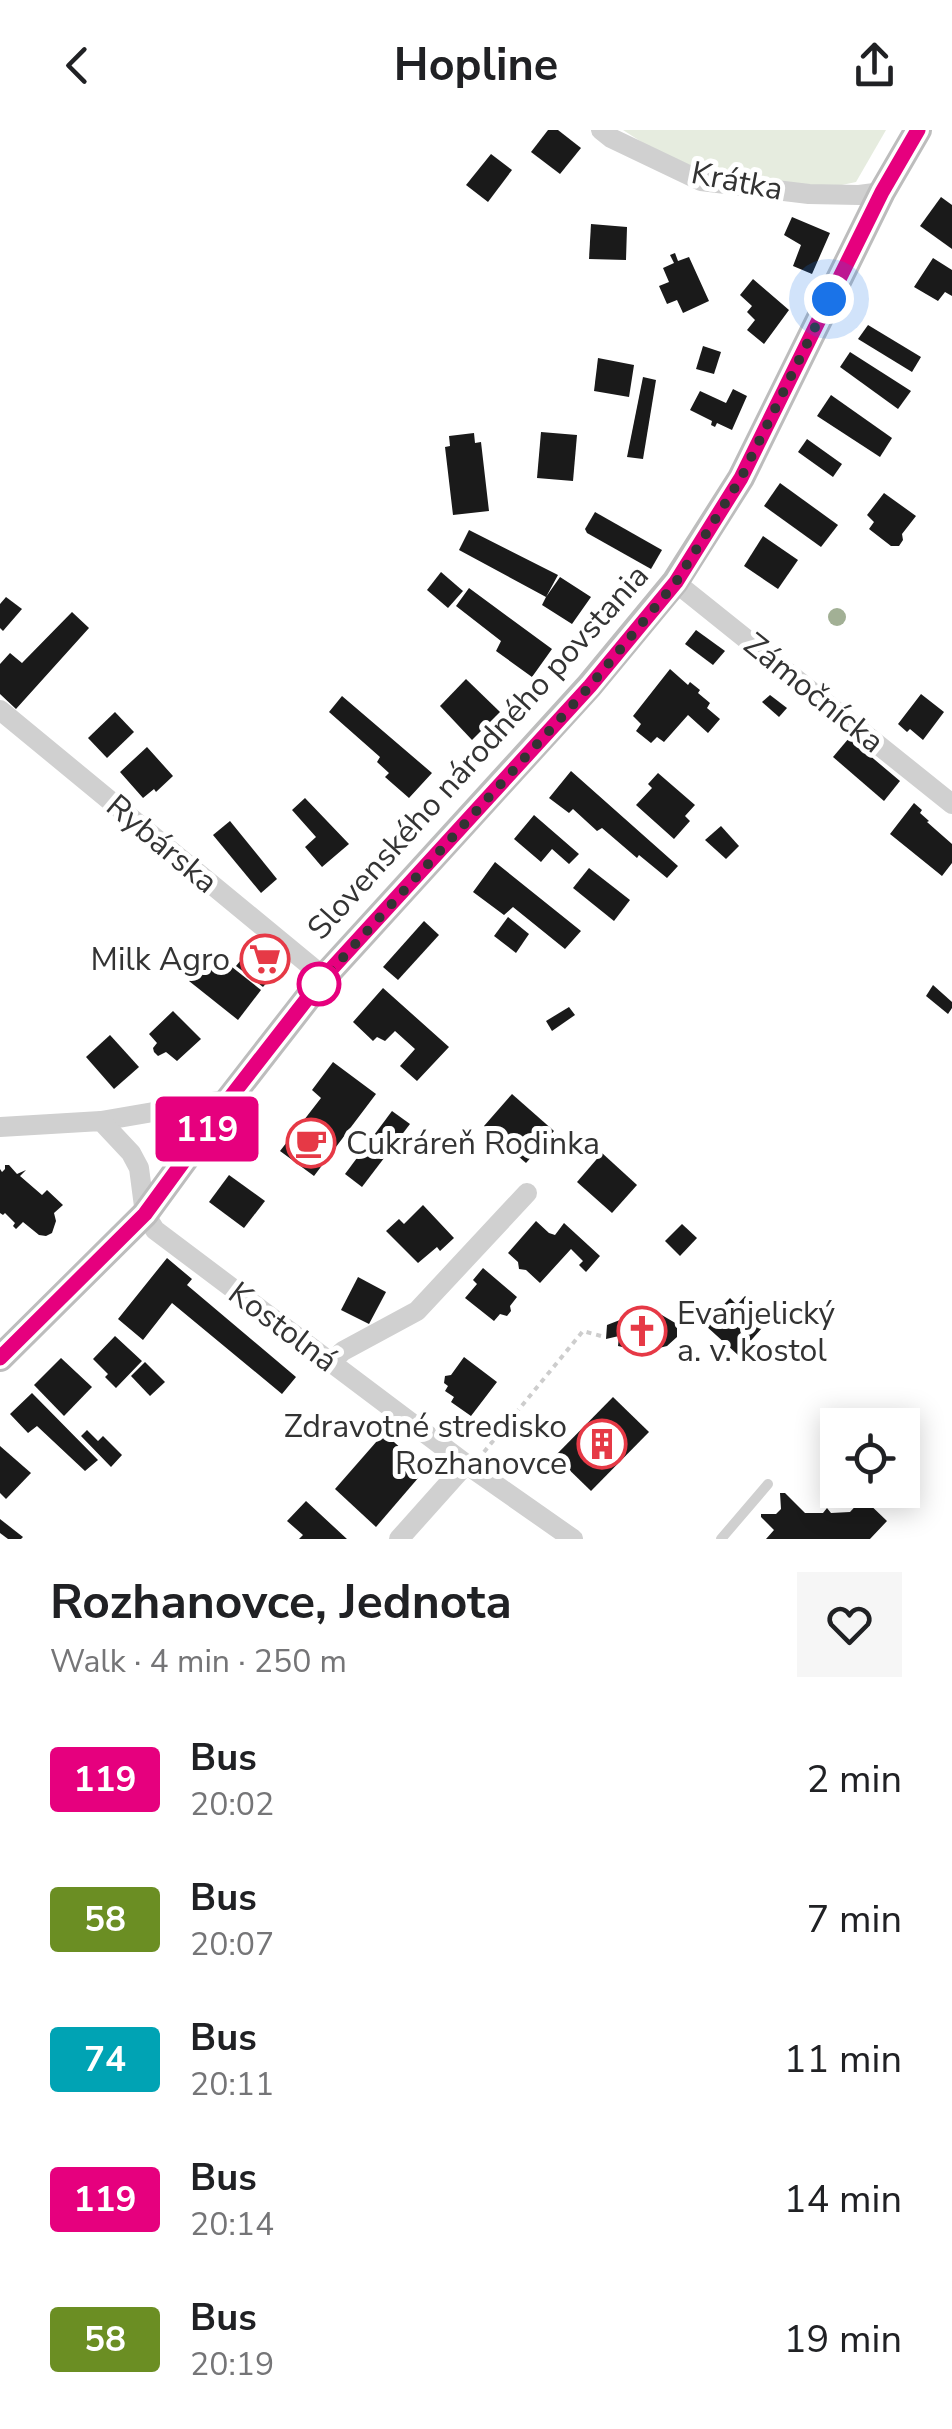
<!DOCTYPE html>
<html lang="en">
<head>
<meta charset="utf-8">
<style>
	:root { --surface:#fff; --page:#f6f6f6; --text:#202124; --muted:#757577 }
	body { margin:0; font-family:"Nunito Sans",sans-serif; background:var(--page); color:var(--text); height:100vh; display:flex; flex-direction:column; font-size:38px; white-space:nowrap }
	* { box-sizing:border-box; margin:0 }
	p { font-size:32px; color:var(--muted) }
	.icon { flex:none; width:55px; height:55px; fill:none; stroke:currentColor; stroke-width:2; stroke-linecap:round; stroke-linejoin:round }
	.map { position:relative; height:1409px; overflow:hidden }
	.details { display:flex; flex-direction:column; background:var(--surface); flex:1 }
	.details>* { flex:none }
	.badge { padding:0 20px; border-radius:8px; font-size:35px; line-height:65px }
	.tools { position:absolute; left:820px; top:1278px; display:grid; gap:20px }
	.tools a { display:grid; place-items:center; width:100px; height:100px; border-radius:0px; background:var(--surface); box-shadow:0 5px 25px #0003; font-size:50px }
	.you { position:absolute; width:50px; height:50px; margin:-25px; border:8px solid #fff; border-radius:50%; background:#1a73e8; box-shadow:0 0 0 15px #1a73e833 }
	.map>.badge { position:absolute; translate:-50% -50%; box-shadow:0 0 0 5px #fff }
	.round { display:grid; place-items:center; flex:none; width:105px; height:105px; border-radius:0px; background:var(--page) }
	.summary { display:flex; align-items:center; justify-content:space-between; height:170px; padding:0 50px }
	h1 { font-size:48px; font-weight:700; line-height:75px }
	ul { padding:0; list-style:none }
	li { display:flex; align-items:center; gap:30px; height:140px; padding:0 50px }
	li div { flex:1 }
	li b { display:block; font-size:38px }
	li em { font-style:normal }
	li .badge { min-width:110px; font-weight:700; text-align:center }
	header { display:flex; justify-content:space-between; align-items:center; height:130px; padding:0 50px; background:var(--surface); font-size:45px; font-weight:700 }
	.map>svg:first-child { display:block }
	.green { fill:#e6ecdf }
	.building { fill:#1a1a1a }
	.lines { fill:none; stroke-linecap:round; stroke-linejoin:round }
	.path { stroke:#cdcdcd; stroke-width:4; stroke-dasharray:5 5; stroke-linecap:butt }
	.lane { stroke:#d0d0d0; stroke-width:10 }
	.street { stroke:#d0d0d0; stroke-width:20 }
	.secondary { stroke:#bdbdbd; stroke-width:28 }
	.tree { fill:#a2b095 }
	.line-casing { stroke:#fff; stroke-width:22 }
	.line { stroke:#e6007e; stroke-width:15 }
	.walk { stroke:#333; stroke-width:10; stroke-dasharray:0 18 }
	.stop-dot { fill:#fff; stroke:#e6007e; stroke-width:5 }
	.labels { text-anchor:middle; dominant-baseline:central; stroke-width:10; stroke-linejoin:round; paint-order:stroke }
	.street-label { font-size:32px; fill:#333; stroke:#fff }
	.poi-label { font-size:32px; fill:#333; stroke:#fff; text-anchor:end }
</style>
</head>
<body>
<header><svg class="icon" aria-label="back" viewBox="0 0 24 24"><path d="M15 5l-7 7 7 7"/></svg>Hopline<svg class="icon" aria-label="share" viewBox="0 0 24 24"><path d="M12 15V3M7 8l5-5 5 5M5 13v7h14v-7"/></svg></header>
<div class="map">
<svg width="952" height="1409" viewBox="0 0 952 1409">
	<rect width="100%" height="100%" fill="#fff"/>
	<path class="green" d="M623,0H886L856,52L813,61L776,65L674,33Z"/>
	<g class="building">
		<path d="M548,0H558L581,18L560,44L531,22Z"/>
		<path d="M491,24L512,40L488,72L466,55Z"/>
		<path d="M941,67L952,75V119L920,96Z"/>
		<path d="M792,87L830,103L812,144L793,136L801,115L784,105Z"/>
		<path d="M591,94L627,97L626,130L589,129Z"/>
		<path d="M675,123L678,131L689,127L709,171L683,183L677,170L667,174L659,156L669,152L663,138L674,133L670,125Z"/>
		<path d="M933,128L952,140V166L945,162L938,171L914,157Z"/>
		<path d="M753,149L789,180L764,214L747,200L755,190L747,182L752,176L740,165Z"/>
		<path d="M868,195L921,227L912,242L858,209Z"/>
		<path d="M703,216L721,222L714,244L696,239Z"/>
		<path d="M850,222L911,261L898,279L840,237Z"/>
		<path d="M598,228L634,235L629,267L594,261Z"/>
		<path d="M643,247L656,250L643,329L627,327Z"/>
		<path d="M733,259L747,266L732,300L717,293L715,297L711,295L712,291L690,280L700,261L726,273Z"/>
		<path d="M831,265L892,308L880,327L817,286Z"/>
		<path d="M541,302L577,305L573,351L537,348Z"/>
		<path d="M474,303L475,313L481,312L489,381L453,385L445,317L450,316L449,306Z"/>
		<path d="M807,309L842,334L833,347L798,322Z"/>
		<path d="M780,353L838,395L821,417L764,376Z"/>
		<path d="M884,363L916,386L902,404L903,410L899,416H891L869,399L874,392L867,385Z"/>
		<path d="M595,382L662,420L651,439L587,403L585,399Z"/>
		<path d="M469,400L558,445L546,467L560,447L591,467L572,494L542,475L546,467L459,420Z"/>
		<path d="M763,406L798,430L778,459L744,436Z"/>
		<path d="M441,442L463,461L448,478L427,460Z"/>
		<path d="M469,458L552,519L532,547L496,521L501,511L456,476Z"/>
		<path d="M6,467L22,479L3,501L0,498V474Z"/>
		<path d="M72,482L89,498L16,579L0,564V534L10,523L22,533Z"/>
		<path d="M696,500L725,521L713,535L685,514Z"/>
		<path d="M670,539L688,555L690,552L700,560L698,563L710,573L707,578L720,589L708,603L688,585L664,612L657,607L651,613L636,601L641,594L633,586Z"/>
		<path d="M466,549L500,582L472,610L440,576Z"/>
		<path d="M921,564L944,582L923,610L910,599L907,602L898,594Z"/>
		<path d="M770,565L787,578L779,587L762,572Z"/>
		<path d="M342,566L432,643L409,668L385,647L389,643L377,632L380,627L329,582Z"/>
		<path d="M115,582L134,602L107,628L88,608Z"/>
		<path d="M849,608L900,651L884,671L833,627Z"/>
		<path d="M147,617L173,646L156,662L154,659L143,668L120,642Z"/>
		<path d="M571,641L678,736L667,748L639,725L637,728L602,698L597,701L573,679L569,683L549,668Z"/>
		<path d="M658,643L695,675L685,686L690,691L674,709L636,675L652,658L648,654Z"/>
		<path d="M305,668L349,714L322,737L305,717L316,707L292,680Z"/>
		<path d="M914,673L922,680L920,683L929,691L927,692L952,714V733L942,746L890,704Z"/>
		<path d="M534,685L579,724L569,734L552,719L541,732L514,709Z"/>
		<path d="M230,691L277,749L261,763L213,705Z"/>
		<path d="M721,696L739,716L726,729L705,710Z"/>
		<path d="M495,732L581,801L565,819L513,777L504,785L473,762Z"/>
		<path d="M589,738L630,770L614,791L573,758Z"/>
		<path d="M508,787L529,804L516,823L494,806Z"/>
		<path d="M424,791L439,805L398,850L383,837Z"/>
		<path d="M260,807L289,826L263,857L236,836Z"/>
		<path d="M213,822L261,860L238,890L189,851Z"/>
		<path d="M933,855L952,872V878L948,884L926,866Z"/>
		<path d="M383,858L449,917L417,951L400,936L415,919L395,901L385,911L377,907L373,911L353,892Z"/>
		<path d="M569,877L575,885L552,901L546,891Z"/>
		<path d="M173,881L201,909L177,931L166,922L158,926L154,922L153,918L157,913L149,904Z"/>
		<path d="M110,905L139,937L114,959L86,927Z"/>
		<path d="M333,932L376,964L314,1046L280,1021L321,968L312,960Z"/>
		<path d="M512,964L554,1001L526,1033L484,996Z"/>
		<path d="M392,981L410,994L362,1057L345,1044Z"/>
		<path d="M602,1023L637,1055L612,1083L577,1052Z"/>
		<path d="M5,1035H9L17,1044L26,1040L20,1046L42,1065L47,1060L63,1075L54,1083L56,1091L52,1103L46,1106L39,1105L23,1092L16,1099L13,1096L15,1093L5,1083L3,1085L0,1083V1039L2,1042L5,1039Z"/>
		<path d="M229,1045L265,1071L244,1098L209,1072Z"/>
		<path d="M423,1075L454,1108L440,1121L437,1117L418,1133L386,1101L399,1089L404,1094Z"/>
		<path d="M536,1091L549,1103L555,1105L564,1093L600,1126L586,1142L579,1135L583,1131L571,1119L540,1153L526,1140L519,1139L518,1132L508,1123Z"/>
		<path d="M682,1094L697,1108L680,1126L665,1111Z"/>
		<path d="M167,1128L192,1149L187,1155L296,1247L282,1264L172,1173L143,1210L118,1189Z"/>
		<path d="M483,1138L517,1167L510,1176L511,1181L507,1186L500,1184L494,1191L465,1168L477,1154L473,1150Z"/>
		<path d="M358,1147L386,1162L369,1194L341,1180Z"/>
		<path d="M745,1166L770,1189L738,1225L705,1195L730,1168L737,1175Z"/>
		<path d="M640,1178L655,1181L677,1194V1207L667,1216L643,1222L618,1216L619,1206L606,1209L607,1195L625,1188L634,1179Z"/>
		<path d="M115,1206L142,1231L116,1258L105,1247L108,1244L93,1229Z"/>
		<path d="M464,1227L497,1252L471,1286L451,1272L454,1267L445,1261L448,1256L444,1253L445,1246L451,1245Z"/>
		<path d="M61,1228L92,1257L64,1286L34,1255Z"/>
		<path d="M145,1232L165,1252L150,1266L131,1246Z"/>
		<path d="M32,1263L98,1330L85,1341L37,1296L28,1303L10,1284Z"/>
		<path d="M613,1267L649,1302L591,1361L555,1326Z"/>
		<path d="M87,1300L98,1311L103,1306L122,1325L111,1337L81,1306Z"/>
		<path d="M384,1303L425,1340L376,1397L335,1359Z"/>
		<path d="M0,1316L31,1343L6,1369L0,1363Z"/>
		<path d="M780,1363H785L805,1383H823L827,1378L831,1383L850,1382L863,1368L887,1391L870,1409H766L774,1400L761,1387V1384H776L781,1379Z"/>
		<path d="M306,1371L347,1409H299L303,1405L287,1391Z"/>
		<path d="M0,1389L23,1407L21,1409H8L0,1403Z"/>
	</g>
	<g class="lines">
		<path class="path" d="M484,1322L583,1201L601,1206"/>
		<path class="lane" d="M721,1409L768,1354"/>
		<g class="street">
			<path d="M601,0L611,8L701,51L809,64L859,65L882,62"/>
			<path d="M675,452L952,674"/>
			<path d="M0,580L324,847"/>
			<path d="M101,991L229,969"/>
			<path d="M0,997L101,991L131,1023L139,1038L145,1084L155,1100L466,1334L573,1409"/>
			<path d="M331,1232L343,1221L417,1181L527,1063"/>
			<path d="M399,1409L466,1334"/>
		</g>
		<path class="secondary" d="M0,1228L145,1084L229,969L324,847L589,556L675,452L741,348L882,62L918,0"/>
	</g>
	<circle class="tree" cx="837" cy="487" r="9"/>
	<g class="lines">
		<g class="line-casing">
			<path id="line" d="M0,1228L145,1084L229,969L324,847L590,556L676,452L741,348L882,62L918,0"/>
		</g>
		<use href="#line" class="line"/>
		<path class="walk" d="M319,854L590,556L676,452L741,348L829,169"/>
	</g>
	<defs>
		<g id="supermarket-ring" transform="scale(2.5)"><circle r="9.5" fill="#fff" stroke="#e63946" stroke-width="1.5"/><path d="M-6-5.5h2.5l.6 2H6L4.5 2H-2.5L-4.4-4H-6ZM-1.5 3.2a1.3 1.3 0 1 0 .1 0ZM3 3.2a1.3 1.3 0 1 0 .1 0Z" fill="#e63946"/></g>
		<g id="cafe-ring" transform="scale(2.5)"><circle r="9.5" fill="#fff" stroke="#e63946" stroke-width="1.5"/><path d="M-5.5-4.5H6V0H3Q3 3.5 0 3.5H-2.5Q-5.5 3.5-5.5 0ZM3-3.2v2h1.7v-2ZM-6 4.5H4V6H-6Z" fill="#e63946"/></g>
		<g id="church-ring" transform="scale(2.5)"><circle r="9.5" fill="#fff" stroke="#e63946" stroke-width="1.5"/><path d="M-1.2-6h2.4v3.5h3.3v2.4h-3.3V6h-2.4V-.1h-3.3v-2.4h3.3Z" fill="#e63946"/></g>
		<g id="building-ring" transform="scale(2.5)"><circle r="9.5" fill="#fff" stroke="#e63946" stroke-width="1.5"/><path d="M-4-6H4V6H1V3H-1V6H-4ZM-2.5-4.3h1.7v1.8h-1.7ZM.8-4.3h1.7v1.8H.8ZM-2.5-1h1.7V.8h-1.7ZM.8-1h1.7V.8H.8Z" fill="#e63946"/></g>
	</defs>
	<g fill-rule="evenodd">
		<use href="#supermarket-ring" x="265" y="829"/>
		<use href="#cafe-ring" x="311" y="1013"/>
		<use href="#church-ring" x="642" y="1201"/>
		<use href="#building-ring" x="602" y="1314"/>
	</g>
	<circle class="stop-dot" cx="319" cy="854" r="20"/>
	<g class="labels">
		<g class="street-label">
			<text transform="translate(737 51) rotate(11)">Krátka</text>
			<text transform="translate(814 563) rotate(39)">Zámočnícka</text>
			<text transform="translate(478 622) rotate(-48)">Slovenského národného povstania</text>
			<text transform="translate(162 714) rotate(40)">Rybárska</text>
			<text transform="translate(283 1197) rotate(37)">Kostolná</text>
		</g>
		<g class="poi-label">
			<text x="230" y="829">Milk Agro</text>
			<text x="346" y="1013" text-anchor="start">Cukráreň Rodinka</text>
			<text x="677" y="1183" text-anchor="start">Evanjelický<tspan x="677" dy="37">a. v. kostol</tspan></text>
			<text x="567" y="1296">Zdravotné stredisko<tspan x="567" dy="37">Rozhanovce</tspan></text>
		</g>
	</g>
</svg>
<div class="tools">
<a><svg class="icon" aria-label="locate" viewBox="0 0 24 24"><circle cx="12" cy="12" r="6"/><path d="M12 2v4M12 18v4M2 12h4M18 12h4"/></svg></a>
</div>
<div class="you" style="left:829px;top:169px"></div>
<b class="badge" style="left:207px;top:999px;background:#e6007e;color:#fff">119</b>
</div>
<section class="details">
<div class="summary"><div><h1>Rozhanovce, Jednota</h1><p>Walk · 4 min · 250 m</p></div><a class="round"><svg class="icon" aria-label="heart" viewBox="0 0 24 24"><path d="M12 20l-8-8c-3-5 5-10 8-4 3-6 11-1 8 4z"/></svg></a></div>
<ul>
<li><span class="badge" style="background:#e6007e;color:#fff">119</span><div><b>Bus</b><p>20:02</p></div><em>2 min</em></li>
<li><span class="badge" style="background:#6b8e23;color:#fff">58</span><div><b>Bus</b><p>20:07</p></div><em>7 min</em></li>
<li><span class="badge" style="background:#00a3b4;color:#fff">74</span><div><b>Bus</b><p>20:11</p></div><em>11 min</em></li>
<li><span class="badge" style="background:#e6007e;color:#fff">119</span><div><b>Bus</b><p>20:14</p></div><em>14 min</em></li>
<li><span class="badge" style="background:#6b8e23;color:#fff">58</span><div><b>Bus</b><p>20:19</p></div><em>19 min</em></li>
</ul>
</section>
</body>
</html>
